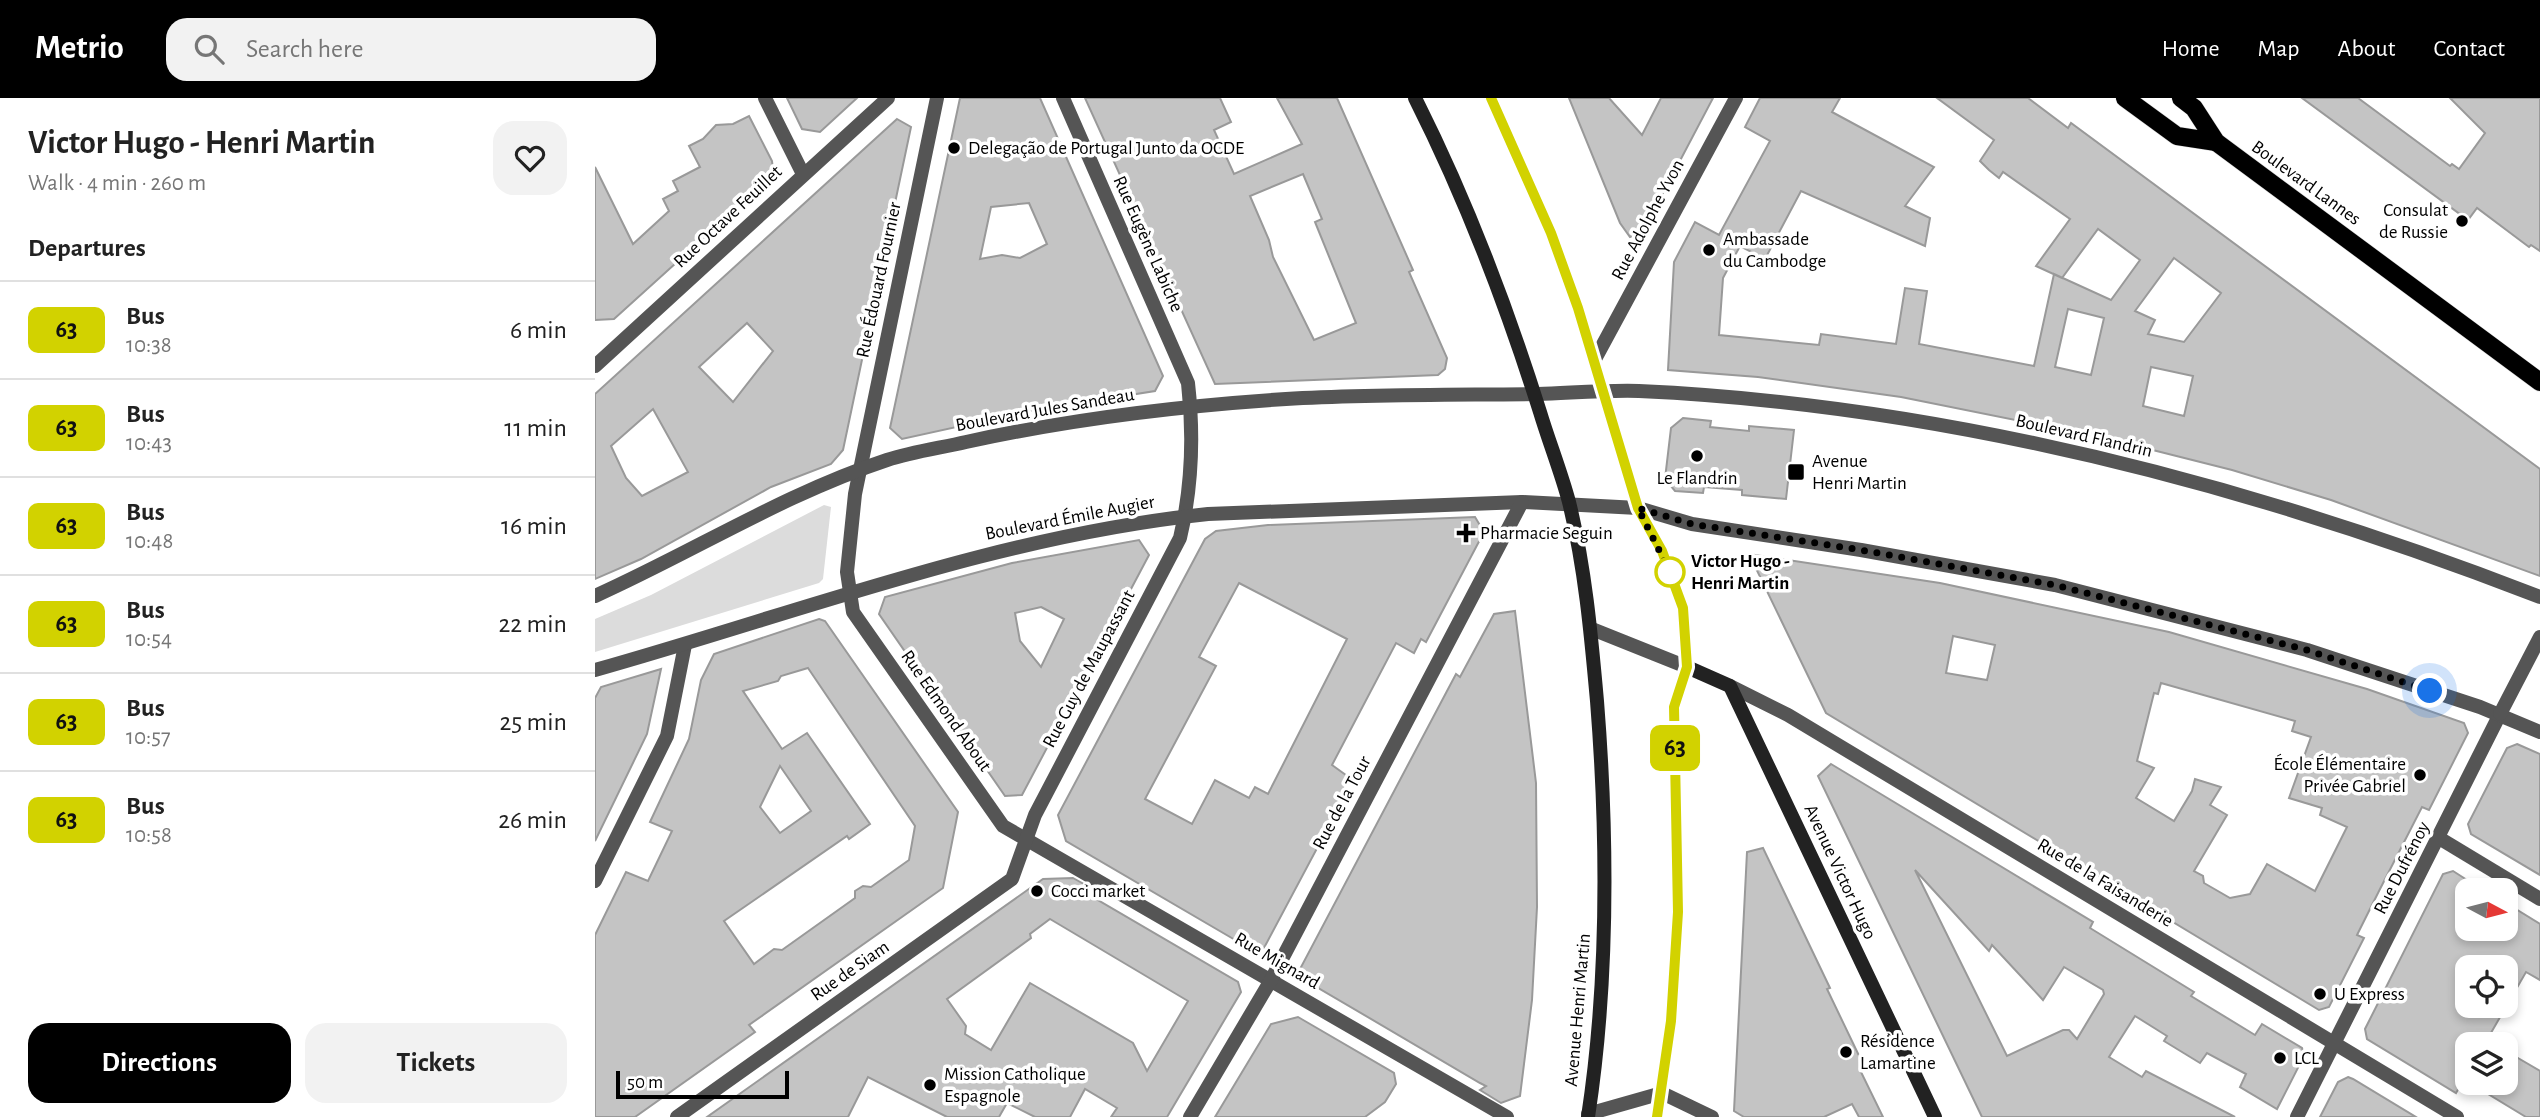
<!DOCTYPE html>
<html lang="en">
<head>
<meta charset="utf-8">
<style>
	:root { --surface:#fff; --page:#f2f2f2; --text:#222; --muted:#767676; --line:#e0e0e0; --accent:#000 }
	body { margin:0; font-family:"Alegreya Sans",sans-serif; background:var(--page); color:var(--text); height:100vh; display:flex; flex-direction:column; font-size:26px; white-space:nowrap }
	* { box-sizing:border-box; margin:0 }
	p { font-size:23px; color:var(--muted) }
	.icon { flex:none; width:38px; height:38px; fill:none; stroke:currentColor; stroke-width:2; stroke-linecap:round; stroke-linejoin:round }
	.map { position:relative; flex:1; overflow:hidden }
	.panel { display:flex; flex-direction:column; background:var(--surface); width:595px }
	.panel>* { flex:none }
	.badge { padding:0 14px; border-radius:10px; font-size:24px; line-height:46px }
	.needle { width:46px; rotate:97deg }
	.tools { position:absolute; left:1860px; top:780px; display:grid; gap:14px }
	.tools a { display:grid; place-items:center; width:63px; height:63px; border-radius:14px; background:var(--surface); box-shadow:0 4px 10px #0003; font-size:35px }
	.scale { position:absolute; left:21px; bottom:18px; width:173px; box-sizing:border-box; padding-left:7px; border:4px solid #000; border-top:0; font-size:19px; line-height:24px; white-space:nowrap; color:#000; -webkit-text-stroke:5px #fff; paint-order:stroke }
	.you { position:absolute; width:35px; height:35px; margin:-18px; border:5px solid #fff; border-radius:50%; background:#1a73e8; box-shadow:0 0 0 10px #1a73e833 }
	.map>.badge { position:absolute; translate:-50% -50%; box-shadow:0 0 0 4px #fff }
	h2 { padding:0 28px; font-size:26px; line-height:63px }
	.round { display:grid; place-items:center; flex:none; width:74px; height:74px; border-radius:21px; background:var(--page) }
	.head { display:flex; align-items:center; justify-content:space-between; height:119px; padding:0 28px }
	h1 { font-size:33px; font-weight:600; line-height:52px }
	.button { display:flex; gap:14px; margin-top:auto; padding:14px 28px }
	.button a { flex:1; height:80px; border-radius:21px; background:var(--accent); color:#fff; font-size:28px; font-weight:600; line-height:80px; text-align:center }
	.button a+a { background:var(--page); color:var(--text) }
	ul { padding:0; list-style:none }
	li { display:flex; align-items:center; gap:21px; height:98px; padding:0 28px; border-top:2px solid var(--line) }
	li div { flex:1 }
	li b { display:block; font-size:26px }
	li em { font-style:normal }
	li .badge { min-width:77px; font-weight:700; text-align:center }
	header { display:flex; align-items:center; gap:42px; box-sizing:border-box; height:98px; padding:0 35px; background:var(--accent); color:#fff }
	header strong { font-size:33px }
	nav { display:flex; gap:38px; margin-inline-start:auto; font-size:24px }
	.search { width:490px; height:63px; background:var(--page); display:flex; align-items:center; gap:18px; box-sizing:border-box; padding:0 24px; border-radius:21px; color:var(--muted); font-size:26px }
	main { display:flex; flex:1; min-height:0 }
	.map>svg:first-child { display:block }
	.green { fill:#dcdcdc }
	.building { fill:#c4c4c4; stroke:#999; stroke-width:2; fill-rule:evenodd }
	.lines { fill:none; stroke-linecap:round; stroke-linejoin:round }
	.primary-casing { stroke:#dbdbdb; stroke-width:19 }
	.minor { stroke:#555; stroke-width:14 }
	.tertiary { stroke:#555; stroke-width:14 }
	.secondary { stroke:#222; stroke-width:14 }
	.primary { stroke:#000; stroke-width:18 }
	.line-casing { stroke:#fff; stroke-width:16 }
	.line { stroke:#d2d200; stroke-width:10 }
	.walk { stroke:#000; stroke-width:7; stroke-dasharray:0 12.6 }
	.poi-dot { fill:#000; stroke:#fff; stroke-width:2.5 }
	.stop-dot { fill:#fff; stroke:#d2d200; stroke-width:3.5 }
	.labels { text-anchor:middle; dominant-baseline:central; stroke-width:7; stroke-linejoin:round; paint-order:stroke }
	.poi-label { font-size:19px; fill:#000; stroke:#fff; text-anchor:start }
	.street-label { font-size:19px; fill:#000; stroke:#fff }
	.stop-label { font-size:19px; font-weight:bold; fill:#000; stroke:#fff; text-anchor:start }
</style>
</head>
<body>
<header>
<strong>Metrio</strong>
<div class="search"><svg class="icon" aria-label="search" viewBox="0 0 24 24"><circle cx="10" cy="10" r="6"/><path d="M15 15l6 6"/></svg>Search here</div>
<nav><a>Home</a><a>Map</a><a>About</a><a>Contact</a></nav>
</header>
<main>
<section class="panel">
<div class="head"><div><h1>Victor Hugo - Henri Martin</h1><p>Walk · 4 min · 260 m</p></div><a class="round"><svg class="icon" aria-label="heart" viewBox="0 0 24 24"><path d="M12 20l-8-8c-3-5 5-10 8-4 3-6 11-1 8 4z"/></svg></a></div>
<h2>Departures</h2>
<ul>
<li><span class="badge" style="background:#d2d200;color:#111">63</span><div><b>Bus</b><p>10:38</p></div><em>6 min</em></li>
<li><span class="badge" style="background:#d2d200;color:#111">63</span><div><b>Bus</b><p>10:43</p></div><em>11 min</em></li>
<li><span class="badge" style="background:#d2d200;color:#111">63</span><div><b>Bus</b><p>10:48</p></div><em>16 min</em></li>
<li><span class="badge" style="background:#d2d200;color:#111">63</span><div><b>Bus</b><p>10:54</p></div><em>22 min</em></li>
<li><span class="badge" style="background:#d2d200;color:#111">63</span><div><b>Bus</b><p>10:57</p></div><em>25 min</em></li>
<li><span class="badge" style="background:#d2d200;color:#111">63</span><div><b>Bus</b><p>10:58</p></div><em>26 min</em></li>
</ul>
<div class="button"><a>Directions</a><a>Tickets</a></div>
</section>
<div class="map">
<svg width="1945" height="1019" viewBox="0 0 1945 1019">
	<rect width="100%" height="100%" fill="#fff"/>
	<path class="green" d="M229,407L236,409L228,481L224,485L0,554V521L56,497Z"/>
	<g class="building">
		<path d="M192,0H262L225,34L207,31Z"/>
		<path d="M365,0H445L568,278L560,293L434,313L307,341L295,330ZM434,105L452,146L425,160L407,157L385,161L396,109Z"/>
		<path d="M490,0H625L636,24L619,32L639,76L707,46L682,0H742L818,172L814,174L852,260L850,271L843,277L620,286ZM708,76L727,121L720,124L761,225L719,242L678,159L674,142L655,98Z"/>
		<path d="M974,0H1014L1047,37L1066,0H1118L1047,135L1035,139L1025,125Z"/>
		<path d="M1165,0H1245L1237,14L1339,69L1310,108L1335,120L1330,148L1206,93L1170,161L1145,148L1128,180L1124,237L1224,247L1226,236L1301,246L1310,190L1332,193L1324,246L1439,268L1459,176L1516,202L1545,162L1503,131L1467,180L1441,168L1475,121L1408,74L1404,80L1394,72L1385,63L1399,42L1342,0H1433L1473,30L1476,25L1945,371V478L1736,402L1637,372L1510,340L1306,299L1163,279L1073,272L1079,164L1100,124L1124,137L1175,43L1150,29ZM1579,160L1626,195L1589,244L1553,236L1560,222L1540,213ZM1473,211L1509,220L1496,277L1460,269ZM1556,269L1598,278L1589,318L1548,308Z"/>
		<path d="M1707,0H1763L1855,68L1857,66L1864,71L1890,35L1855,0H1945V153L1936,147L1934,149L1882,110L1873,122Z"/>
		<path d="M154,18L177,63L178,72L175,80L19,221L0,222V69L38,146L74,113L68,101L83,93L78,83L105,69L94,48L108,41L121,27L138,26Z"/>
		<path d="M302,21L316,29L248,352L236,366L176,389L46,461L0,481V296ZM152,225L178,253L138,304L104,269ZM58,311L93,374L47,398L31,380L16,348Z"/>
		<path d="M1088,320L1116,323L1115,329L1154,333V328L1199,332L1191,401L1147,397V392L1109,389L1108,395L1080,393L1070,381L1076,330Z"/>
		<path d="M880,419L889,434L831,544L826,541L819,555L801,545L737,667L755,680L748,692L752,694L669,850L659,853L471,743L463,717L610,441L621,433L673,427ZM644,485L752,541L673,696L660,689L654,700L620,682L597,726L550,701L621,568L604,559Z"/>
		<path d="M544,442L554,457L536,491L427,697L410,698L284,516L290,499L417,465ZM446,509L469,521L446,569L425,543L420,515Z"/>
		<path d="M1154,456L1345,485L1574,534L1772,591L1869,625L1873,635L1834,712L1827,709L1784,793L1762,837L1769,840L1734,909L1724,912L1231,615ZM1358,538L1400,547L1392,582L1351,575ZM1566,585L1700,623L1697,633L1716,639L1694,700L1727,710L1725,717L1752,729L1720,793L1672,766L1655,796L1635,800L1609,785L1608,778L1599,773L1632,717L1615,707L1626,689L1600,681L1597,693L1579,723L1541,700L1559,670L1542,663L1559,595L1563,596Z"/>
		<path d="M920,513L941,685L942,809L937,902L925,998L906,1005L885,992L891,988L885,985L708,881L705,871L861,576L865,579L899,516Z"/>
		<path d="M224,521L230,523L363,714L348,790L154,927L160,934L40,1019H0V837L31,774L53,783L77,733L55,724L94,641L106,582L119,556ZM213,570L320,728L314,762L276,789L268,788L260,793V800L187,852L179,851L159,866L129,823L252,738L254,741L275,726L212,635L187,651L148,593L183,583L186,578ZM185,668L216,713L185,735L165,709Z"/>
		<path d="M66,571L52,636L0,743V600L6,589Z"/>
		<path d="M1922,646L1945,656V777L1876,736L1873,726L1912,650Z"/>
		<path d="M1236,666L1498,824L1495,830L1599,894L1596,898L1660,937L1667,926L1707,950L1709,958L1682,1011L1645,989L1651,976L1612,955L1605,965L1569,943L1572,938L1540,918L1514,959L1547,979L1551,973L1640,1019H1387L1223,678ZM1320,772L1394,853L1397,847L1448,902L1469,869L1508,892L1509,896L1482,941L1474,932H1468L1412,958Z"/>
		<path d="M1168,750L1235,890L1232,891L1268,966L1265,972L1288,1019H1264L1257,1006L1229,1019H1149L1139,1013L1152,754Z"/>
		<path d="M1858,773L1872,782V831H1911V805L1945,826V882L1931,874L1889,947H1872V976L1861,995L1772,941L1770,931L1848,776ZM1872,870H1911V908H1872Z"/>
		<path d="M478,780L494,789L491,795L643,884L646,894L572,1019H516L522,1010L490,991L475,1019H440L412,1005L404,1019H352L273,979L253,1019H112L448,781ZM455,821L593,903L552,973L538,945L435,885L396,952L370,936L371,928L352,901L436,840L435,836Z"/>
		<path d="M703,919L799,975L801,986L790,1004L770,1019H620L676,926Z"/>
		<path d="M1911,953L1945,973V1019H1931L1875,985H1911Z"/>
		<path d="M1753,979L1758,981L1821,1019H1725L1743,984Z"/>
	</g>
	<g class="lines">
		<g class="primary-casing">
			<g id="primary">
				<path d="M1530,0L1582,38L1621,44"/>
				<path d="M1586,0L1599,10L1621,44L1945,284"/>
			</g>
		</g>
		<g class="minor">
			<path d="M170,0L208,76"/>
			<path d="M342,0L260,396L252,474L258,514L408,728L912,1019"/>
			<path d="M999,263L1141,0"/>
			<path d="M0,268L293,0"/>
			<path d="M997,531L1092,569"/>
			<path d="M1135,588L1193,617L1862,1019"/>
			<path d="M1844,740L1945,801"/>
			<path d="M0,783L72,638L90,547"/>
			<path d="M993,1016L1067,995L1117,1019"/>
			<path d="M82,1019L417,781L440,717L585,440C597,389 599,338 593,285L468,0"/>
			<path d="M1702,1019L1905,616"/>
		</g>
		<g class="tertiary">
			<path d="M0,498C98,454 189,396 292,362C317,354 345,350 371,344C476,321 583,308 691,301C775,296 859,297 943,296C976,295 1010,292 1044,293C1354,307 1657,387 1945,499"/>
			<path d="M0,572C203,515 401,438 613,416L927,404L1043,410L1097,426L1266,452L1460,487L1712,552L1885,609L1945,634"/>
			<path d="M1905,616L1945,539"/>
			<path d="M595,1019L676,882L927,404"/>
		</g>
		<g class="secondary">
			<path d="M820,0C871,101 911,206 945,314C954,344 966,374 974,404C990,469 996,536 1002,603C1013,742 1014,881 993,1019"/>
			<path d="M896,0L956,135L983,210L1043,410L1067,453L1088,510L1092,569L1079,609L1083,814L1076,923L1062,1019"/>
			<path d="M1092,569L1135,588L1340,1019"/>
		</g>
		<use href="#primary" class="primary"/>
	</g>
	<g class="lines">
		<g class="line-casing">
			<path id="line" d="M896,0L956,135L983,210L1043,410L1067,453L1088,510L1092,569L1079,609L1083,814L1076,923L1062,1019"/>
		</g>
		<use href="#line" class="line"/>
		<path class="walk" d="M1075,474L1043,410L1097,426L1266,452L1460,487L1712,552L1835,593"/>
	</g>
	<g class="poi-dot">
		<circle cx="359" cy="50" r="7"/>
		<circle cx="1867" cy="123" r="7"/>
		<circle cx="1114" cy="152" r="7"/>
		<circle cx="1102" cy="358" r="7"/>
		<rect x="1192" y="365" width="18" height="18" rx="3.5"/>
		<path d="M867.5 424.5h7v7h7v7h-7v7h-7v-7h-7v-7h7z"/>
		<circle cx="1825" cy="677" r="7"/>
		<circle cx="442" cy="793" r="7"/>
		<circle cx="1725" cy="896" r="7"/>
		<circle cx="1251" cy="954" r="7"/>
		<circle cx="1685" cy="960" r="7"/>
		<circle cx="335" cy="987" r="7"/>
	</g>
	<circle class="stop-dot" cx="1075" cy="474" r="14"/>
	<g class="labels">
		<g class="poi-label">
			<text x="373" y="50">Delegação de Portugal Junto da OCDE</text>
			<text x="1853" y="112" text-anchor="end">Consulat<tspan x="1853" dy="22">de Russie</tspan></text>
			<text x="1128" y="141">Ambassade<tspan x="1128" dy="22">du Cambodge</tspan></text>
			<text x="1217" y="363">Avenue<tspan x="1217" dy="22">Henri Martin</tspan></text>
			<text x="1102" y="380" text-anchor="middle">Le Flandrin</text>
			<text x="885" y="435">Pharmacie Seguin</text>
			<text x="1811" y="666" text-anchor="end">École Élémentaire<tspan x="1811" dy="22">Privée Gabriel</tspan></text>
			<text x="456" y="793">Cocci market</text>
			<text x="1739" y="896">U Express</text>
			<text x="1265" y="943">Résidence<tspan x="1265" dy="22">Lamartine</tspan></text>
			<text x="1699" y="960">LCL</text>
			<text x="349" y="976">Mission Catholique<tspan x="349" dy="22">Espagnole</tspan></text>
		</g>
		<g class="street-label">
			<text transform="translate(1711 85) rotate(36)">Boulevard Lannes</text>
			<text transform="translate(133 119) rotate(-43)">Rue Octave Feuillet</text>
			<text transform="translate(1053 122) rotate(-62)">Rue Adolphe Yvon</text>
			<text transform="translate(553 146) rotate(66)">Rue Eugène Labiche</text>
			<text transform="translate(284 182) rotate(-78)">Rue Édouard Fournier</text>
			<text transform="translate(450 312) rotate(-10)">Boulevard Jules Sandeau</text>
			<text transform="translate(1489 338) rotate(13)">Boulevard Flandrin</text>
			<text transform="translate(475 420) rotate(-11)">Boulevard Émile Augier</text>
			<text transform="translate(494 571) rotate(-62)">Rue Guy de Maupassant</text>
			<text transform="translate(351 613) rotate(55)">Rue Edmond About</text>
			<text transform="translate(747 705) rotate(-62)">Rue de la Tour</text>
			<text transform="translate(1807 770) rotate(-63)">Rue Dufrénoy</text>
			<text transform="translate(1245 774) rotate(65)">Avenue Victor Hugo</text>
			<text transform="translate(1510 785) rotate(31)">Rue de la Faisanderie</text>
			<text transform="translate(682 863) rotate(30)">Rue Mignard</text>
			<text transform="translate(255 873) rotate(-35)">Rue de Siam</text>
			<text transform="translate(983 912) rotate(-85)">Avenue Henri Martin</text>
		</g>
		<g class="stop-label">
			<text x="1096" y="463">Victor Hugo -<tspan x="1096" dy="22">Henri Martin</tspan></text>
		</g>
	</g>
</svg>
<div class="tools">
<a><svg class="needle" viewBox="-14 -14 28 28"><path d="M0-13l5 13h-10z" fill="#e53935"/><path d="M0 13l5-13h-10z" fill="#767676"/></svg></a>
<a><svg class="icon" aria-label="locate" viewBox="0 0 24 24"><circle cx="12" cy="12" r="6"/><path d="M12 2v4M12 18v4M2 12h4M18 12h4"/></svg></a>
<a><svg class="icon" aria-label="layers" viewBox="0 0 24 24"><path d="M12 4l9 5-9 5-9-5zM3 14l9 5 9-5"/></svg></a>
</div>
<div class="scale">50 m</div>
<div class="you" style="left:1835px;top:593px"></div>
<b class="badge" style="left:1080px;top:650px;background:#d2d200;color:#111">63</b>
</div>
</main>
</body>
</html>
